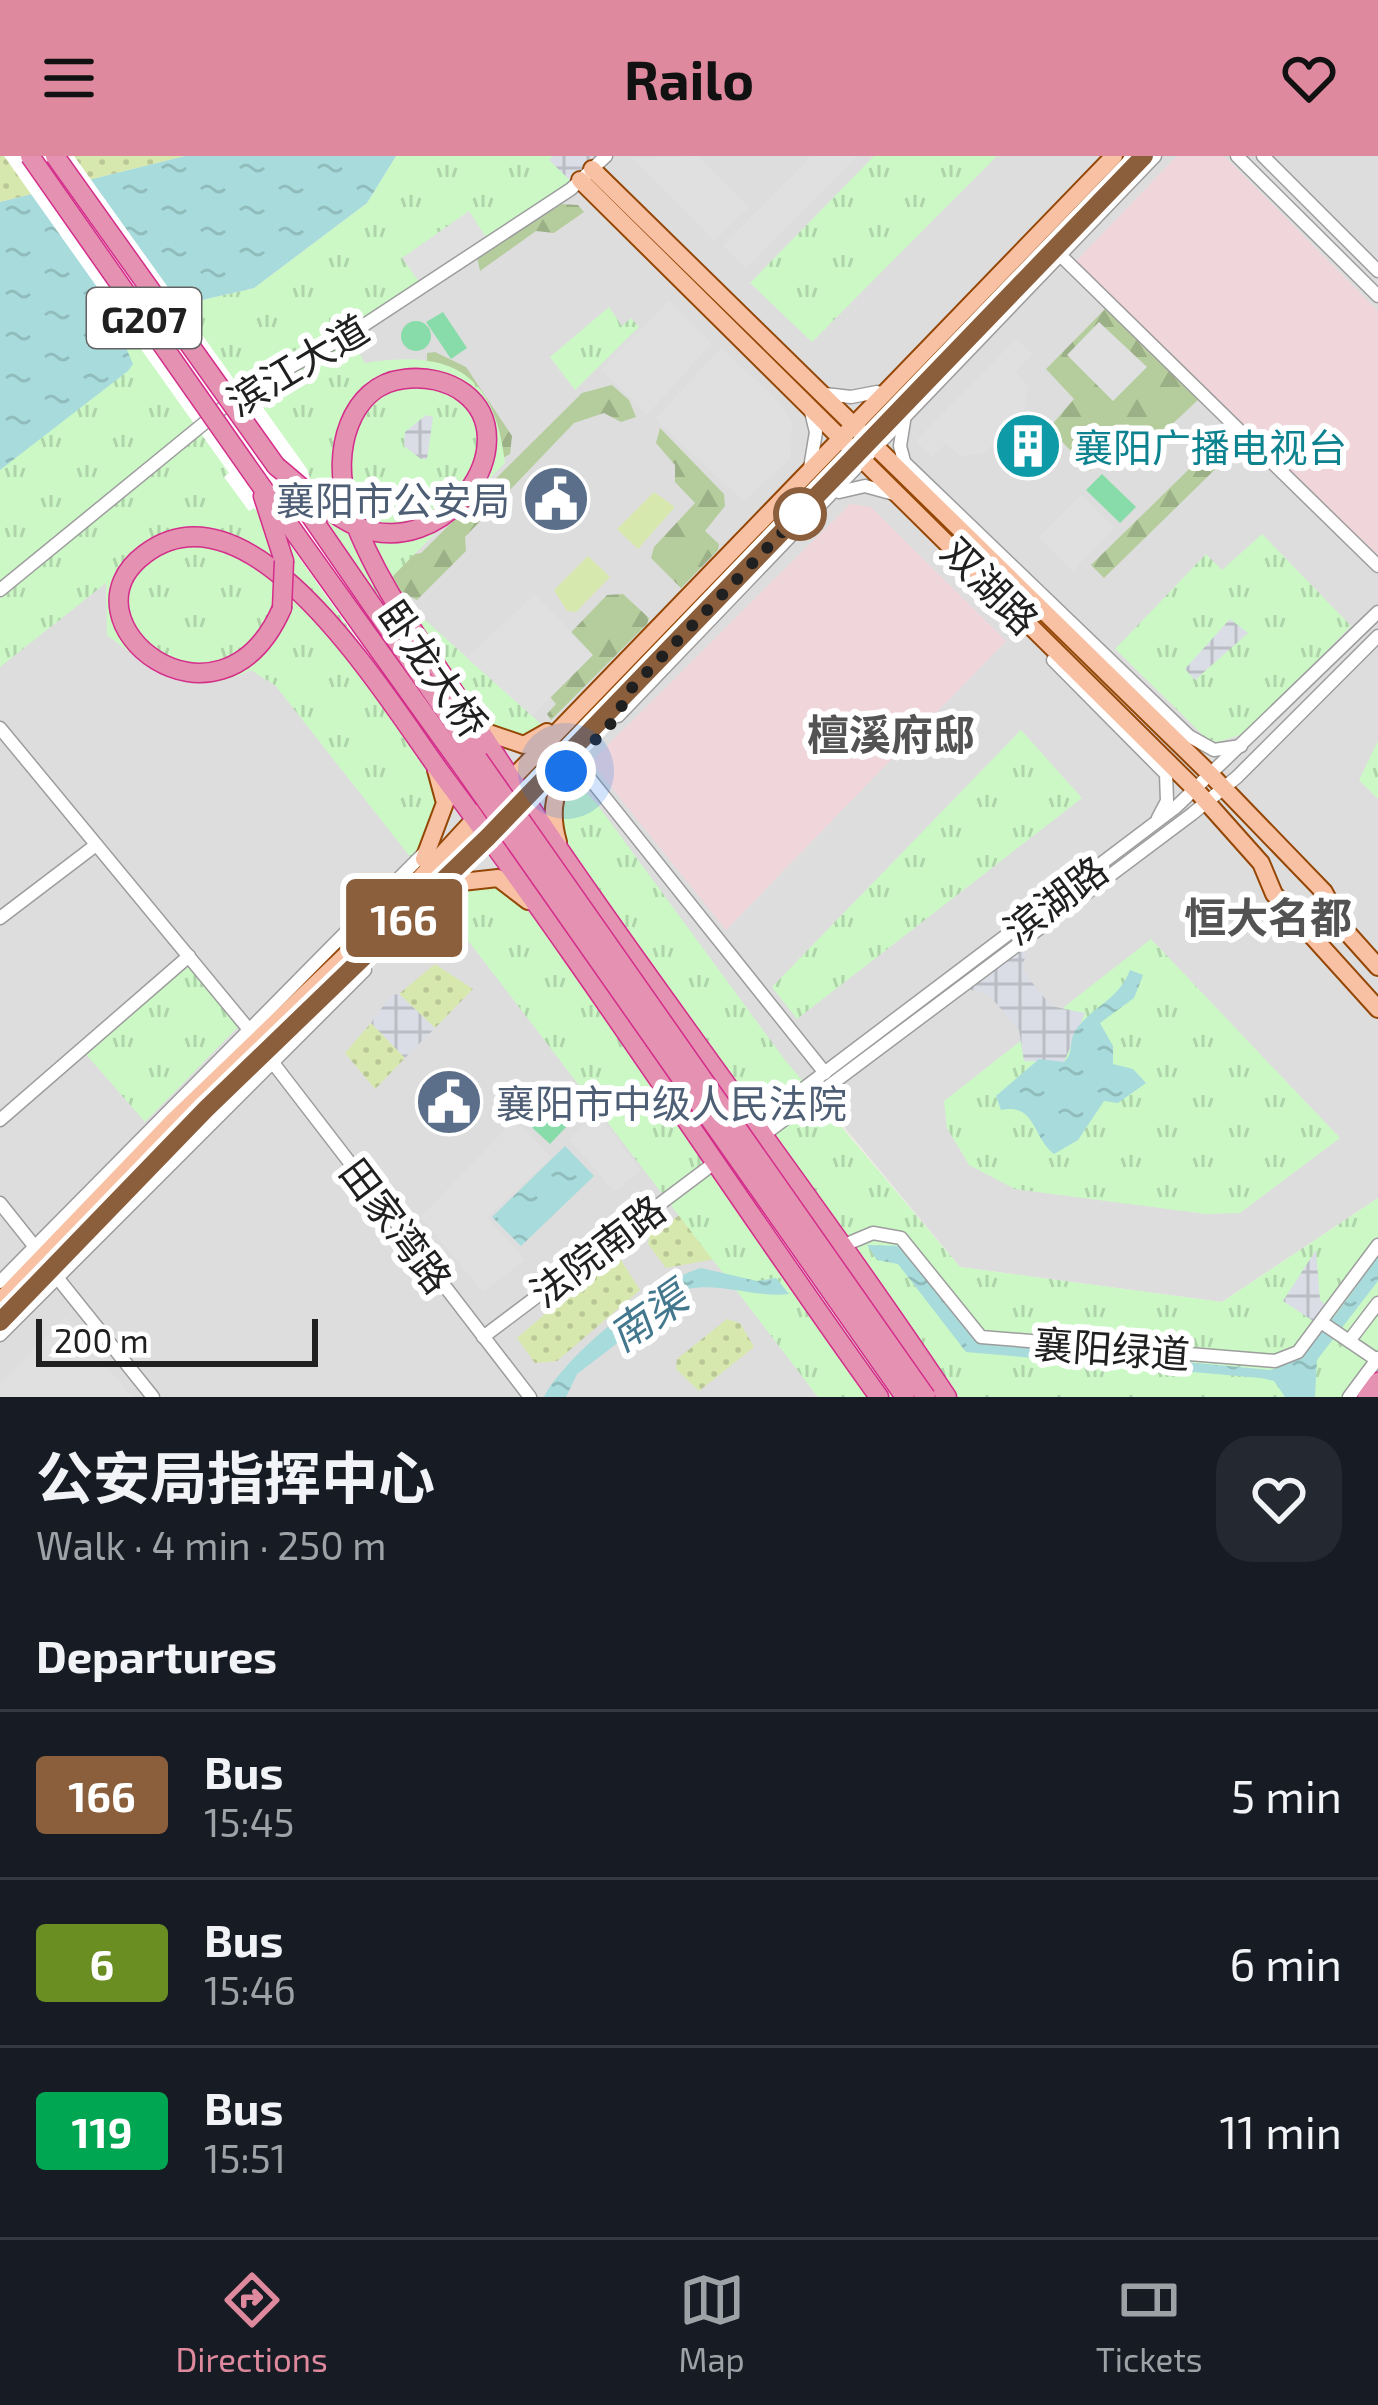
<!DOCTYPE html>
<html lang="en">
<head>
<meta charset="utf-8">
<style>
	:root { --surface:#171b24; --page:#242831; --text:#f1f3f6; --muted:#9ea1a6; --line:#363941; --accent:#de899d }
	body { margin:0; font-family:"Exo 2","Noto Sans SC",sans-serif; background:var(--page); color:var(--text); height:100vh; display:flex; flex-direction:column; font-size:45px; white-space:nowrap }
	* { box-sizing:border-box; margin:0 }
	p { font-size:39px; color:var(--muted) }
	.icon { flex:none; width:66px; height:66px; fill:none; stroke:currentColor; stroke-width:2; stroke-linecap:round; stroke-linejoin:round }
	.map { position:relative; height:1241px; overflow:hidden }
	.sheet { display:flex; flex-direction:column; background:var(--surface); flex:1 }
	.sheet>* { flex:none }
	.badge { padding:0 24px; border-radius:9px; font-size:42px; line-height:78px }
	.scale { position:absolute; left:36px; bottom:30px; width:282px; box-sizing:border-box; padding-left:12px; border:6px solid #202020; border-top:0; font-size:33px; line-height:42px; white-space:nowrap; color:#202020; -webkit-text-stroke:9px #fff; paint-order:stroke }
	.you { position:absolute; width:60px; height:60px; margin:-30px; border:9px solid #fff; border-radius:50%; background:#1a73e8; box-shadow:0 0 0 18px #1a73e833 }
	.map>.badge { position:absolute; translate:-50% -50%; box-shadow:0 0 0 6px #fff }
	h2 { padding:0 36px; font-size:45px; line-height:108px }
	.round { display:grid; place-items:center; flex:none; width:126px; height:126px; border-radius:36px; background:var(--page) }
	.head { display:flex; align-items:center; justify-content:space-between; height:204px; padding:0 36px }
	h1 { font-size:57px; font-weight:700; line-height:90px }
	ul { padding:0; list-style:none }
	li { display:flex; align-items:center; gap:36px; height:168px; padding:0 36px; border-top:3px solid var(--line) }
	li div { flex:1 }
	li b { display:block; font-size:45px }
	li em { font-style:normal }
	li .badge { min-width:132px; font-weight:700; text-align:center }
	header { display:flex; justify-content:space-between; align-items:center; height:156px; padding:0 36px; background:var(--accent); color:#111; font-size:54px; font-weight:700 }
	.menu { display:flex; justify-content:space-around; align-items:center; height:168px; border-top:3px solid var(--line); background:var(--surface); font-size:33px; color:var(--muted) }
	.menu a { display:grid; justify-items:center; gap:6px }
	.menu .current { color:var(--accent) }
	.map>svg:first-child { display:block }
	.residential { fill:#dedddd }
	.commercial { fill:#f0d6db }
	.grass { fill:url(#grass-dots) }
	.forest { fill:url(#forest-firs) }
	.park { fill:url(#park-tufts) }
	.garden { fill:#d7e8ae }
	.pitch { fill:#88dca9 }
	.parking { fill:#e0e0e0 }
	.plaza { fill:url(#plaza-grid) }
	.water { fill:url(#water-ripples) }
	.pier { fill:#fff }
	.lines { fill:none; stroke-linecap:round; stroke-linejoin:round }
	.minor-casing { stroke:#9d9d9d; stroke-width:15 }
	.major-casing { stroke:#954706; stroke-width:20 }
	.highway-casing { stroke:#d42d8a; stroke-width:21 }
	.minor { stroke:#fff; stroke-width:12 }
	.major { stroke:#f8c1a3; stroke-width:16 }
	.highway { stroke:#e491b2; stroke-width:18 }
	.highway-bridge-casing { stroke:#d42d8a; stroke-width:21; stroke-linecap:butt }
	.highway-bridge { stroke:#e491b2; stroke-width:18 }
	.line-casing { stroke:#fff; stroke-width:27 }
	.line { stroke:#8b5e3c; stroke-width:18 }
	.walk { stroke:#202020; stroke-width:12; stroke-dasharray:0 21.6 }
	.stop-dot { fill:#fff; stroke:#8b5e3c; stroke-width:6 }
	.labels { text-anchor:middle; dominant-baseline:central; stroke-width:12; stroke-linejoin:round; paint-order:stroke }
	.shield { fill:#fff; stroke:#636363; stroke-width:3 }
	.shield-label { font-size:36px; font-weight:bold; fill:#202020 }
	.street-label { font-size:39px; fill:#202020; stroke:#fff }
	.culture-label { font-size:39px; fill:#0d838f; stroke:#fff; text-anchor:start }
	.service-label { font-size:39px; fill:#4e5e75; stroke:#fff; text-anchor:end }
	.neighbourhood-label { font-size:42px; font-weight:bold; fill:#535353; stroke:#fff }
	.water-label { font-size:42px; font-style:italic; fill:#43778d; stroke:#fff }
</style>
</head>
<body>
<header><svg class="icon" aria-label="menu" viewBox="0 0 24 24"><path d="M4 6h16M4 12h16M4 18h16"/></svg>Railo<svg class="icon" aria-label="heart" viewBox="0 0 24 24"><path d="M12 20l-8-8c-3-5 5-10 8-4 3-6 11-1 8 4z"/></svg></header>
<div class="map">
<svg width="1378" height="1241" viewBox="0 0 1378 1241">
	<defs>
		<pattern id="grass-dots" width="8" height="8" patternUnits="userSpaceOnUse" patternTransform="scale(3)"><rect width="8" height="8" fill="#d7e8ae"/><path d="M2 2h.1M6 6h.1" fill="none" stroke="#b8c795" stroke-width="1.8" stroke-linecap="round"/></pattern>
		<pattern id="forest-firs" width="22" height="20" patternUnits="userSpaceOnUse" patternTransform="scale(3)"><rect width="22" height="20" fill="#b5cd9d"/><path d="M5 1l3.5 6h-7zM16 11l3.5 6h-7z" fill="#9bb087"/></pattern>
		<pattern id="park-tufts" width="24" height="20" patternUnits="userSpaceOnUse" patternTransform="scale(3)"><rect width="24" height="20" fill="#ccf8c6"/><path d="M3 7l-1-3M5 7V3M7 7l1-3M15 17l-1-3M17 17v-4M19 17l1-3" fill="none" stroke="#afd4aa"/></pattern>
		<pattern id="plaza-grid" width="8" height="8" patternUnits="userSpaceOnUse" patternTransform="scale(3)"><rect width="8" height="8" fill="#dadde6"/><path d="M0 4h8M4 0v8" fill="none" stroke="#bbbdc5"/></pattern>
		<pattern id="water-ripples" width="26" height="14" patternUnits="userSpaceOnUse" patternTransform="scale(3)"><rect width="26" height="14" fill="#a8dbdc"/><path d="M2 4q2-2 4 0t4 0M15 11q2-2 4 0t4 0" fill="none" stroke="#90bcbc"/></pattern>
	</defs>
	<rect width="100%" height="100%" fill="#f0ebe6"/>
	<path class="residential" d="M604,0H1378V1042L1222,1146L960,1111L811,931L669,1040L818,1241H0V434Z"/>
	<g class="commercial">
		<path d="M1177,0H1224L1378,155V405L1076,105Z"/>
		<path d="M850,348L871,351L1006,485L726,774L591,606Z"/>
	</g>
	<g class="grass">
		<path d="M0,0H185L0,46Z"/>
		<path d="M435,808L473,833L435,872L399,838Z"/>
		<path d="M371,867L405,902L375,933L345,897Z"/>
		<path d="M695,1050L715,1103L666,1112L648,1088L650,1077Z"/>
		<path d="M619,1101L640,1134L557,1205L535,1207L517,1182L610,1102Z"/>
		<path d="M727,1163L740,1167L754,1191L699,1235L676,1213L677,1203Z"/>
	</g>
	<g class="forest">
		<path d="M562,48L578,49L584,56L554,77L536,75L480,115L477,101Z"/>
		<path d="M1108,150L1199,243L1134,304L1104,302L1090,315L1049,272L1074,243L1046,213Z"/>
		<path d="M435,196L466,211L512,280L510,298L494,307L427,214V197Z"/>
		<path d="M612,229L629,244L636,261L621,266L604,257L574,267L465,381L466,395L417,444L401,436L389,414L398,401L421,397L582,237Z"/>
		<path d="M660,272L724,338L725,350L705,375L719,388L718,394L681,432L651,402L654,391L695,347L675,326V309L656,287Z"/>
		<path d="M1226,277L1239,290L1104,422L1091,409Z"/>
		<path d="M623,438L649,462L647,468L551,564L547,558L556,548L546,536L554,494L607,439Z"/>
	</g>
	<g class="park">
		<path d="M396,0H603L580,24L348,179L365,207C451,193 495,217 505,307L385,428L549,575L536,586L493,583L444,633L415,707L275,529L251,514C188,545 156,516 107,479L106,427L0,511V314L127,194L132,179L189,147L254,132L367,47Z"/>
		<path d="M874,0H997L812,186L750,127Z"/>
		<path d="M609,151L622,170L631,162L639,171L575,234L550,201Z"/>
		<path d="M1262,378L1351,470L1247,577L1217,586L1205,581L1115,493L1206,398L1222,414Z"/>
		<path d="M1021,574L1082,642L797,863L772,831Z"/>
		<path d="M1378,585V643L1359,624Z"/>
		<path d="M566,615L597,648L785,904L960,1111L1222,1146L1378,1042V1241H818L440,748L462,726L498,722L554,673Z"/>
		<path d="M1151,783L1340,982L1240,1057L1206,1058L1015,1033L969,1009L947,972L944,945Z"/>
		<path d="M185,807L239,870L145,966L84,896Z"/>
	</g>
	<g class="garden">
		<path d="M654,336L675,351L638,393L617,373Z"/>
		<path d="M588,400L610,421L576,456L567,455L554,434Z"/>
	</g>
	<g class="pitch">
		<path d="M443,156L467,192L451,203L426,166Z"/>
		<circle cx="416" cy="180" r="15"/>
		<path d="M1102,318L1136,351L1120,367L1086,334Z"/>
		<path d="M562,929L585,951L550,988L526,966Z"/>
	</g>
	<g class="parking">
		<path d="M698,0L749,51L714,85L632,2Z"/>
		<path d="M811,0H857L746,113L723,90Z"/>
		<path d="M469,55L489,86L422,130L402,102Z"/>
		<path d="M669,144L712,187L647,259L601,213Z"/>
		<path d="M1099,166L1147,211L1113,245L1067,199Z"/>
		<path d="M1017,182L1032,198L1015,216L1029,230L1022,262L982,298L960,300L946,287L932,301L916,285Z"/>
		<path d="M721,192L774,241L792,266L791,301L744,346L655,263Z"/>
		<path d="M1081,339L1115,372L1073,415L1039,381Z"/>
		<path d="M535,438L593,499L532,560L467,502Z"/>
		<path d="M597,956L641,1015L614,1036L569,983Z"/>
		<path d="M514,964L552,1001L487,1062L525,1104L483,1136L421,1061Z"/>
		<path d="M66,1161L132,1241H0V1227Z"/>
	</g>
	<g class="plaza">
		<path d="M553,0H596L597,8L575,29L549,4Z"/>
		<path d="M426,259L433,261L427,303H421L404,290L405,276Z"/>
		<path d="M1230,463L1248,477L1195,524L1185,513Z"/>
		<path d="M1027,782L1023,815L1051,850L1085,857L1064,906L1024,905L1019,874L989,839L961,831Z"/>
		<path d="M399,838L435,872L405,902L371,867L391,839Z"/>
		<path d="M1316,1094L1320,1144L1331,1153L1319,1169L1283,1145Z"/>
	</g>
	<g class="water">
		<path d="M185,0H396L367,47L254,132L189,147L132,179L127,194L133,208L128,215L0,314V46Z"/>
		<path d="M1130,814L1143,819L1134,842L1100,867L1113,890V908L1133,913L1146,927L1118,947L1104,945L1078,984L1054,998C1032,981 1036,947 1001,954L996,940L1039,903L1064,906C1075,896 1067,886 1077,872C1095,849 1118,844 1130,814Z"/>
		<path d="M565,990L594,1020L521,1090L492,1061Z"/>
		<path d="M867,1089L903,1090L977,1186L1270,1214C1310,1206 1354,1132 1378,1099V1125L1317,1204L1315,1241H1285L1274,1225L1261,1222L966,1196L898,1108L877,1104Z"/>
		<path d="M701,1112L757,1125L776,1122L789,1138C755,1142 721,1126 688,1133L577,1218L566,1241H544C563,1202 658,1123 701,1112Z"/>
	</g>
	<path class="pier" d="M4,0H74L253,250L259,246L307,313L322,361L941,1241H892L286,383L254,352L249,355L224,321L229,317Z"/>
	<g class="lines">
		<g class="minor-casing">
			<g id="minor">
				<path d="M1237,0L1378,140"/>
				<path d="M1263,0L1378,115"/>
				<path d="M1056,95L1378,410"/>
				<path d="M825,238L851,241L877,236"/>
				<path d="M904,265L900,290L905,309"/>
				<path d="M902,304L1189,580L1214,594L1241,590"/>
				<path d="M810,312L816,276L811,256"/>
				<path d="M839,336L865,330L894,338"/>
				<path d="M0,434L235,242L355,175L571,33L606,0"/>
				<path d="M1053,504L1166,618L1167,645L1158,662"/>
				<path d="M618,560L1155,0"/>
				<path d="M0,572L251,876"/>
				<path d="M571,599L825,917"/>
				<path d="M0,762L96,689"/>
				<path d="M267,899L530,1241"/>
				<path d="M0,964L189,800"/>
				<path d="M750,973L1176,651L1378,456"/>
				<path d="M761,981L1192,658L1237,621L1378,480"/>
				<path d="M0,1047L39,1096"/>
				<path d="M842,1090L873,1077L901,1082L981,1181L1275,1205L1298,1196L1378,1089"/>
				<path d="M52,1115L153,1241"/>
				<path d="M0,1126L426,695"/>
				<path d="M1321,1166L1377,1204"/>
				<path d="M0,1179L365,814"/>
				<path d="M483,1181L713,1008"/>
				<path d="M1349,1185L1378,1147"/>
				<path d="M1349,1241L1378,1202"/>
			</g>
		</g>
		<g class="major-casing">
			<g id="major">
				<path d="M592,13L1212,620L1324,736L1344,773L1378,811"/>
				<path d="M580,24L1196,634L1261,707L1274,738L1378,853"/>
				<path d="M480,574L524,589L547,576"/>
				<path d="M506,629L1114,0"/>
				<path d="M520,649L1144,0"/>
				<path d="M558,686C549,655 554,630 575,605"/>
				<path d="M424,703L445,647L436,614"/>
				<path d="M398,782L462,726L498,722L528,745"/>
				<path d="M0,1145L173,965L378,768L484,653"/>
				<path d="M0,1166L206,953L497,672"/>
			</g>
		</g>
		<g class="highway-casing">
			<g id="highway">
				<path d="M276,310C301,330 327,357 356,370C444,408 529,286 464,237C448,225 425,220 404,223C349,229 332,298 347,345C374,428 431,499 478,572C626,801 796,1015 947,1241"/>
				<path d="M257,324L464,613"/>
				<path d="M290,330L478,603"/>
				<path d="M263,340L284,405"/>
				<path d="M282,452C219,596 55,465 145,398C255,315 393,554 447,625C597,826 733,1038 879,1241"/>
				<path d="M1367,1241L1378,1226"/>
			</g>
		</g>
		<use href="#minor" class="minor"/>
		<use href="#major" class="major"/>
		<use href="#highway" class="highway"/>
		<g class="highway-bridge-casing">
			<g id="highway-bridge">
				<path d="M30,0L257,324"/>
				<path d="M55,0L276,310"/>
				<path d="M282,452L284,405"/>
				<path d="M478,603L926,1241"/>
				<path d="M464,613L905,1241"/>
			</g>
		</g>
		<use href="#highway-bridge" class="highway-bridge"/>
	</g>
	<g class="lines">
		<g class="line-casing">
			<path id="line" d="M0,1166L206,953L488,681L1144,0"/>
		</g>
		<use href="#line" class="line"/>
		<path class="walk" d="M566,615L618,560L626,538L800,358"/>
	</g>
	<defs>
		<g id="building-disc" transform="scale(3.45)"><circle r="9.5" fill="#0f9aa8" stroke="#fff"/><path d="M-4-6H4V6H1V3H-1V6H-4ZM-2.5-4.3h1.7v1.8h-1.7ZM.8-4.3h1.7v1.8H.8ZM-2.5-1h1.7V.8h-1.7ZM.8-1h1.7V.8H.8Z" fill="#fff"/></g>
		<g id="civic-disc" transform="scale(3.45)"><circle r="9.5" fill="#5c6f8a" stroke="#fff"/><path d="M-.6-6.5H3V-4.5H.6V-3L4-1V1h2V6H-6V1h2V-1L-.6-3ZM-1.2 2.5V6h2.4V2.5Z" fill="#fff"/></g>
	</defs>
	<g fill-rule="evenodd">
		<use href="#building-disc" x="1028" y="290"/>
		<use href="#civic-disc" x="556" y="343"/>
		<use href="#civic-disc" x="449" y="946"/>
	</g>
	<circle class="stop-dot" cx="800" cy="358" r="24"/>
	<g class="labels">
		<rect class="shield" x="87" y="132" width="114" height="60" rx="9"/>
		<g class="shield-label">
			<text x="144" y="162">G207</text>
		</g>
		<g class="street-label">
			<text transform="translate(297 208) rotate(-31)">滨江大道</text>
			<text transform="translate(991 429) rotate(45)">双湖路</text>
			<text transform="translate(434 512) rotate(55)">卧龙大桥</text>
			<text transform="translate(1055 743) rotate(-37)">滨湖路</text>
			<text transform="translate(397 1069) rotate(53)">田家湾路</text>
			<text transform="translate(597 1094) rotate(-37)">法院南路</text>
			<text transform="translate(1112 1192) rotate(4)">襄阳绿道</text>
		</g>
		<g class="culture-label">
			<text x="1074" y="290">襄阳广播电视台</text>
		</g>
		<g class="service-label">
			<text x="510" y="343">襄阳市公安局</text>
			<text x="496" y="946" text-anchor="start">襄阳市中级人民法院</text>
		</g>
		<g class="neighbourhood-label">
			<text x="891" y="577">檀溪府邸</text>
			<text x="1268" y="760">恒大名都</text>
		</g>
		<g class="water-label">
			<text transform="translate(647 1159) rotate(-35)">南渠</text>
		</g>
	</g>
</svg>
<div class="scale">200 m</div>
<div class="you" style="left:566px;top:615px"></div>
<b class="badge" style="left:404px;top:762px;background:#8b5e3c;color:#fff">166</b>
</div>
<section class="sheet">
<div class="head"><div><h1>公安局指挥中心</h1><p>Walk · 4 min · 250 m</p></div><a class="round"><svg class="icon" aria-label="heart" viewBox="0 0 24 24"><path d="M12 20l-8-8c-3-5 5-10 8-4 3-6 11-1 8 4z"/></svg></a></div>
<h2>Departures</h2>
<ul>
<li><span class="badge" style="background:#8b5e3c;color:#fff">166</span><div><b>Bus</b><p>15:45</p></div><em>5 min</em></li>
<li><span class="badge" style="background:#6b8e23;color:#fff">6</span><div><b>Bus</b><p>15:46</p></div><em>6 min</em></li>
<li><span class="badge" style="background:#00a651;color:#fff">119</span><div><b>Bus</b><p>15:51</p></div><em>11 min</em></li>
</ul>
</section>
<nav class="menu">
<a class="current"><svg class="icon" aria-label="directions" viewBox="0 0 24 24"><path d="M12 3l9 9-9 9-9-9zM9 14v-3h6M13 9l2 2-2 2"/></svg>Directions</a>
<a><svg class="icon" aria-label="map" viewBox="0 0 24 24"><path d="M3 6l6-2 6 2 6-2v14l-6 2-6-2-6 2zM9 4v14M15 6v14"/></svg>Map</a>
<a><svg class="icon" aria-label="tickets" viewBox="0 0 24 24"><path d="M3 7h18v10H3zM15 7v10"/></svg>Tickets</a>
</nav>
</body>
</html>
